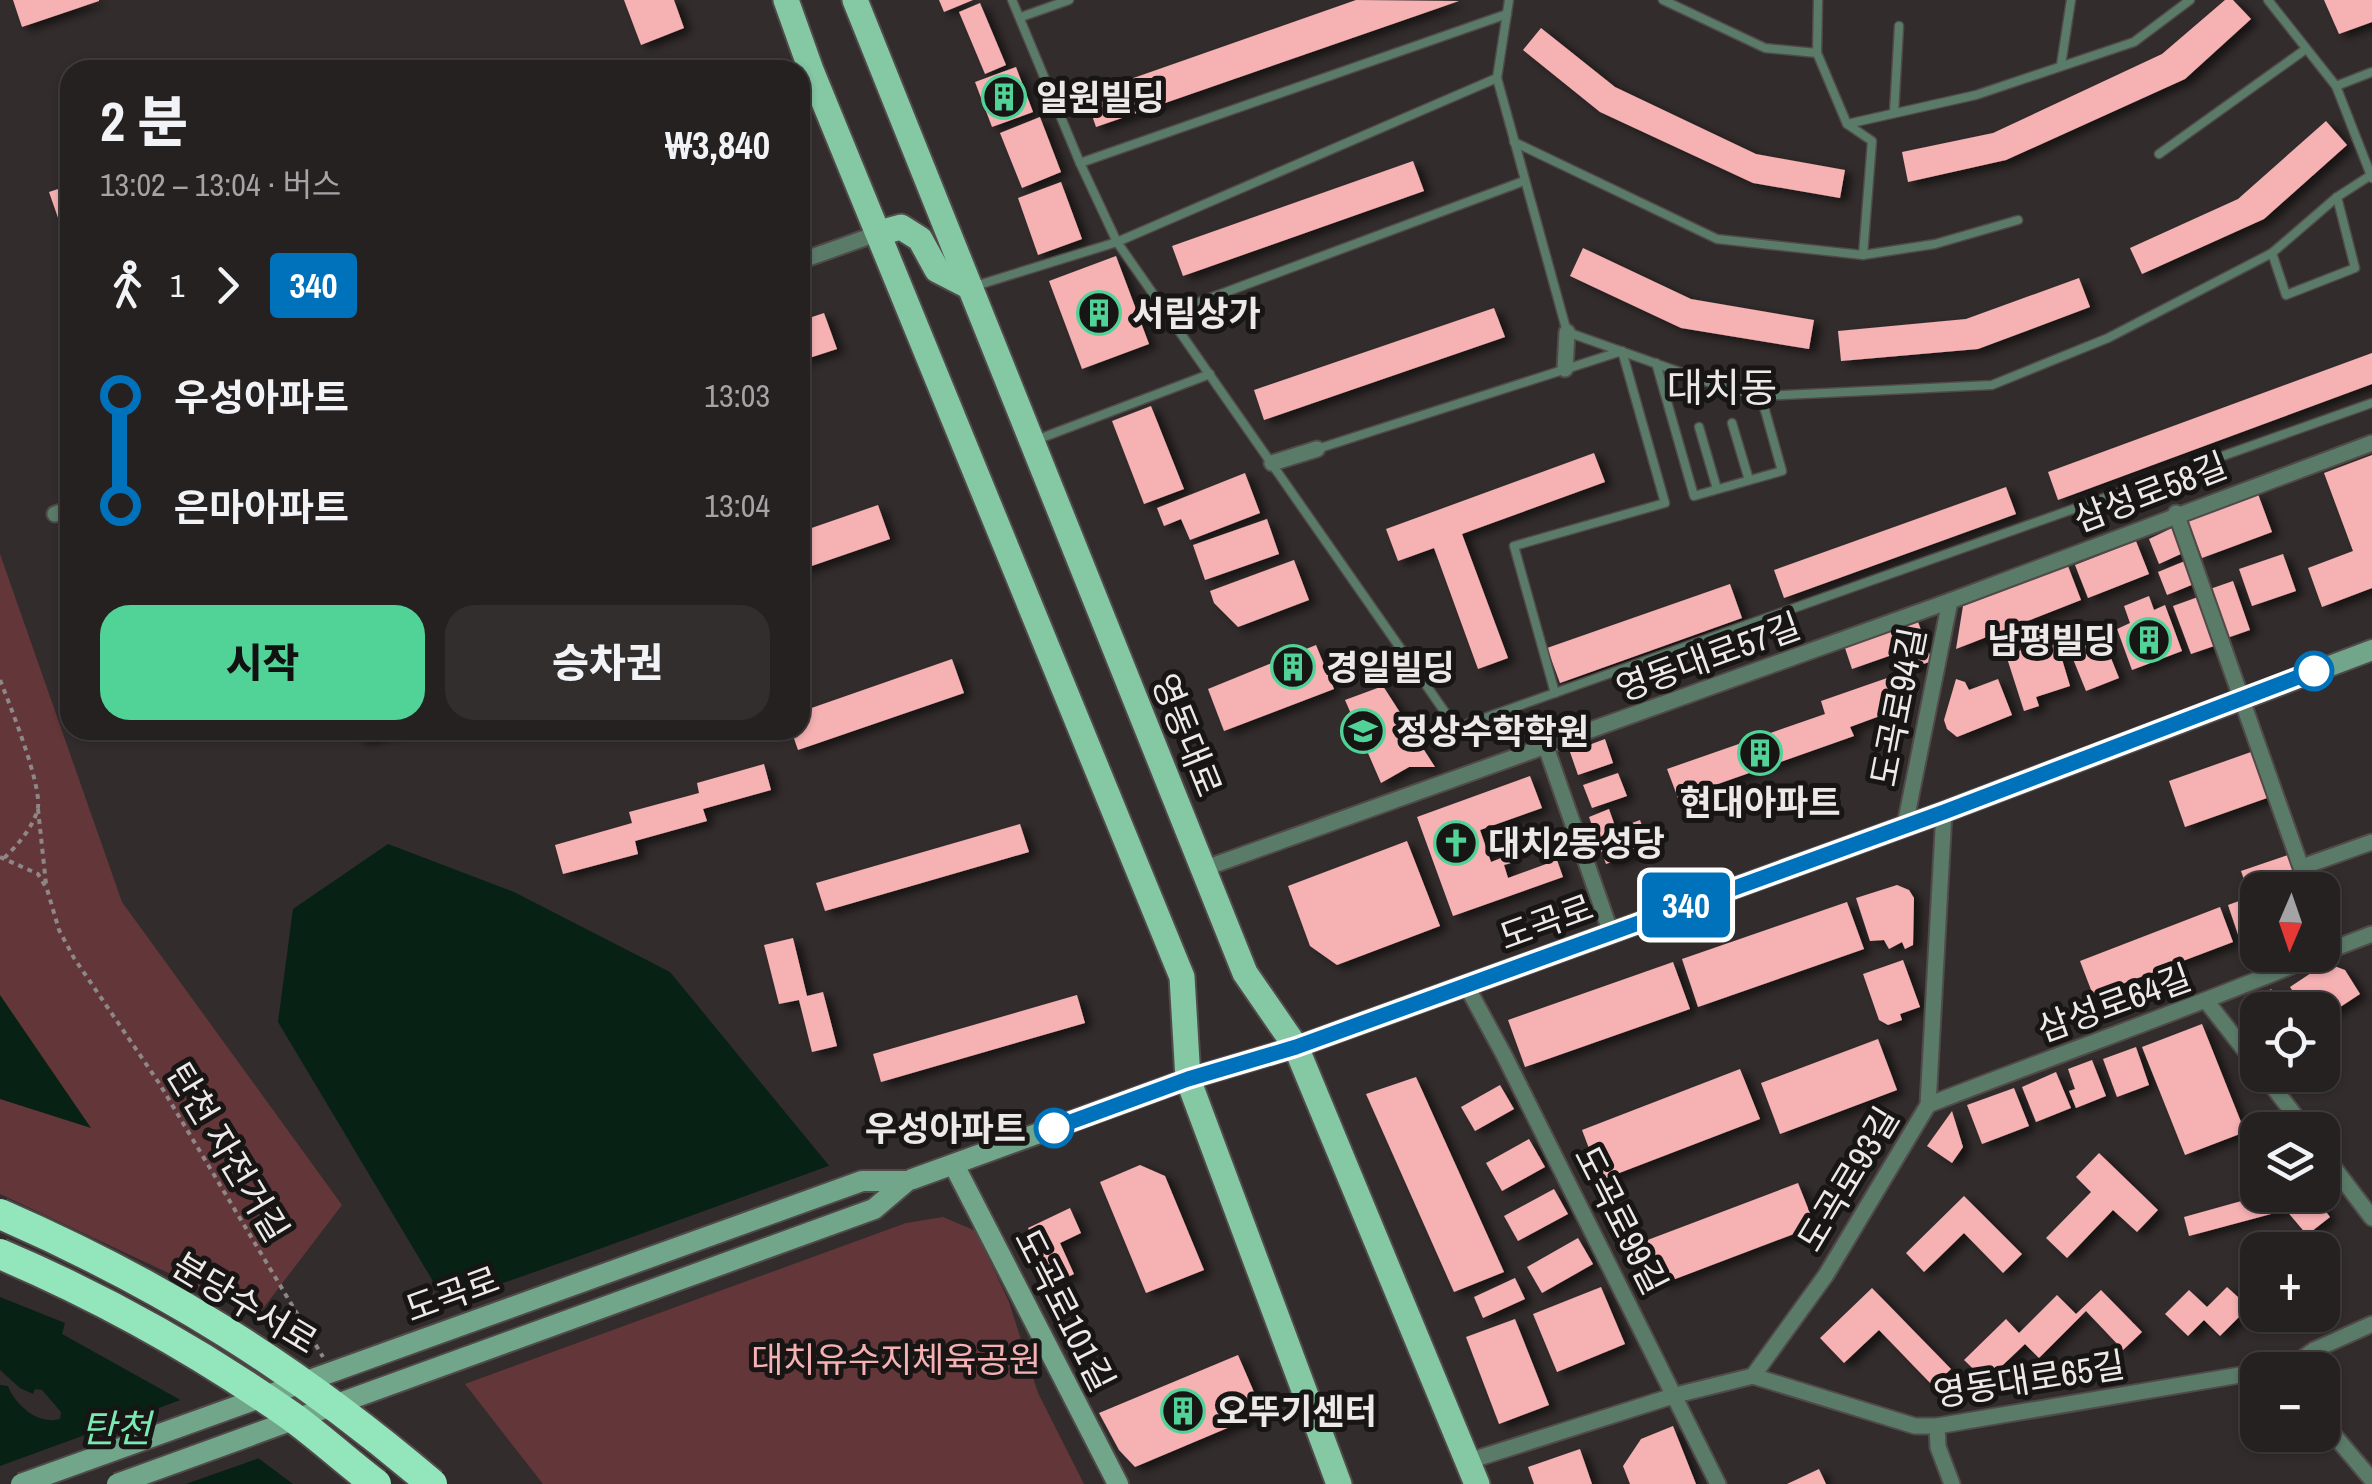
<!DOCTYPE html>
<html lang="ko">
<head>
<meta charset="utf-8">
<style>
	:root { --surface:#262121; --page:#322e2e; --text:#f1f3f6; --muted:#a4a3a5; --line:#423e3f; --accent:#51d398 }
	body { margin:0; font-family:"Archivo Narrow","Noto Sans KR",sans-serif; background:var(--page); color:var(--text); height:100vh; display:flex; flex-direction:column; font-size:38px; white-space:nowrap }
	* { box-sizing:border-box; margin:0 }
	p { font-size:32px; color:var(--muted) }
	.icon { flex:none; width:55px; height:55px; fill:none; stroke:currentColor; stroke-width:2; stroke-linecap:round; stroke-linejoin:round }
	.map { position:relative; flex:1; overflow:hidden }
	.side { position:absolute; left:60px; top:60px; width:750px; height:680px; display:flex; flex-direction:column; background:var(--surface); border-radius:30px; box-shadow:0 2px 8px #0004,0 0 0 2px var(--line) }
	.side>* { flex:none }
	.badge { padding:0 20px; border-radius:8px; font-size:35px; line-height:65px }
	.needle { width:65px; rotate:182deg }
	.fabs { position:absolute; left:2240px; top:872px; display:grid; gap:20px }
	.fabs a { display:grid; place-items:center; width:100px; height:100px; border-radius:20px; background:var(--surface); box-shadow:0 2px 8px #0004,0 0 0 2px var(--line); font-size:50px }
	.map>.badge { position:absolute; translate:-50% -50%; box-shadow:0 0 0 5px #fff }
	.legs { display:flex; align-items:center; gap:15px; height:110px; padding:0 40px; font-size:32px }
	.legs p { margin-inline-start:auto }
	.summary { display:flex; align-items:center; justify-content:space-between; height:170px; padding:0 40px }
	h1 { font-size:55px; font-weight:800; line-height:75px }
	.button { display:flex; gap:20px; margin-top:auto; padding:20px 40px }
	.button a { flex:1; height:115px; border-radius:30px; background:var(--accent); color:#111; font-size:40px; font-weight:800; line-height:115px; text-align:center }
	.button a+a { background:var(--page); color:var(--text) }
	ul { padding:0 40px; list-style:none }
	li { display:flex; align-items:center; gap:35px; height:110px; font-size:38px }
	li i { display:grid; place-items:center; width:15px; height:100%; margin:0 12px; background:currentColor }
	li i::after { content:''; width:25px; height:25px; margin:-12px; border:8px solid; border-radius:50%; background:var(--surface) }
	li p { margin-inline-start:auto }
	li:first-child i { background:linear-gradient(#0000 50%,currentColor 0) }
	li:last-child i { background:linear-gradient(currentColor 50%,#0000 0) }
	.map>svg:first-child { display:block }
	.green { fill:#633639 }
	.water { fill:#072115 }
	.pier { fill:#332c2c }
	.building { fill:#f6b1b3; filter:url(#shadow) }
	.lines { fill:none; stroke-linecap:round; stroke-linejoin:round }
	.lane-casing { stroke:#514a4a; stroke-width:11 }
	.street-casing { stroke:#514a4a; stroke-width:19 }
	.secondary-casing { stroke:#514a4a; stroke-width:24 }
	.primary-casing { stroke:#514a4a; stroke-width:29 }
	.path { stroke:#8d8787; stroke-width:4; stroke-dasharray:5 5; stroke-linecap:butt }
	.lane { stroke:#5b7b69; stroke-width:8 }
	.street { stroke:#5b7b69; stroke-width:15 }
	.secondary { stroke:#72a68a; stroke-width:20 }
	.primary { stroke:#84c8a4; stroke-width:25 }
	.secondary-bridge-casing { stroke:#514a4a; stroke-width:24; stroke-linecap:butt }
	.highway-bridge-casing { stroke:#514a4a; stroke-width:34; stroke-linecap:butt }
	.secondary-bridge { stroke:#72a68a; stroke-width:20 }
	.highway-bridge { stroke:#93e6bb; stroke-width:30 }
	.line-1-casing { stroke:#fff; stroke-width:22 }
	.line-1 { stroke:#0072bc; stroke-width:15 }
	.stop-1-dot { fill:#fff; stroke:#0072bc; stroke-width:5 }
	.labels { text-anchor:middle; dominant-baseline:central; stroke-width:10; stroke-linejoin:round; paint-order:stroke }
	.poi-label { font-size:35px; font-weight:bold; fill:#eee9e9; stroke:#181515; text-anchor:start }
	.street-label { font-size:35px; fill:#eee9e9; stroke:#181515 }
	.stop-label { font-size:35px; font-weight:bold; fill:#eee9e9; stroke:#181515; text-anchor:end }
	.park-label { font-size:35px; fill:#f5b1b4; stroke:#181515 }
	.water-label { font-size:38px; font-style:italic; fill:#78eab2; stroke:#181515 }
	.quarter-label { font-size:40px; fill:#eee9e9; stroke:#181515 }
</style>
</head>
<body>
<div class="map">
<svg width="2372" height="1484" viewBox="0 0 2372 1484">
	<defs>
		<filter id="shadow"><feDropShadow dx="7" dy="4" stdDeviation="5" flood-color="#0009"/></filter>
	</defs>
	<rect width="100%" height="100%" fill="#332c2c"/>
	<g class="green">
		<path d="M0,554L122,902L342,1205L258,1315L0,1194Z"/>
		<path d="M943,1217L976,1231L1009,1302L1038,1393L1084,1484H543L465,1384L906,1223Z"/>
	</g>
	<g class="water">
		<path d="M388,844L514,892L670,972L831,1168L446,1303L278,1022L293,909Z"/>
		<path d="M0,995L91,1128L0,1099Z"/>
		<path d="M0,1297L65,1323L62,1334L177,1398L293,1484H0V1385L8,1386C16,1406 38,1425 60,1419L61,1412L42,1390L35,1389L33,1394L20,1388L0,1370Z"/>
	</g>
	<g class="pier">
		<path d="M834,1164L836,1169L833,1173L447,1307L442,1306Z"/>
		<path d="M186,1398L265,1456L186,1484H0V1466Z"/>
	</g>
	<g class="building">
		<path d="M13,0H99V1L22,27Z"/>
		<path d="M624,0H674L684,28L641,45Z"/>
		<path d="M939,0H973L944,12Z"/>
		<path d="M1356,0L1459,1L1096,127L1085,95Z"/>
		<path d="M2225,0H2233L2251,19L2185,79L2006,160L1908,182L1902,152L1993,133L2162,54Z"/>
		<path d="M2324,0H2372V22L2339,34Z"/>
		<path d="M980,3L1006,65L985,74L959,12Z"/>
		<path d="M1541,28L1615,87L1756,154L1845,170L1840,198L1753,183L1600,112L1523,50Z"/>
		<path d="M1016,67L1033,112L992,127L975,82Z"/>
		<path d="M1040,117L1061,172L1022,188L1000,133Z"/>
		<path d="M2326,121L2347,145L2264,219L2142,274L2130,248L2238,199Z"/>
		<path d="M1413,161L1424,191L1183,276L1172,246Z"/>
		<path d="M1061,182L1082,239L1038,255L1018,198Z"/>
		<path d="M70,185V230L63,232L49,192Z"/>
		<path d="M1583,248L1691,299L1814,320L1809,349L1681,328L1570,276Z"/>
		<path d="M1116,256L1149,344L1082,369L1049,281Z"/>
		<path d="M2079,278L2090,307L1978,349L1841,361L1838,331L1966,319Z"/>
		<path d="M1494,308L1505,337L1264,420L1254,390Z"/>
		<path d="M824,313L837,349L800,361V321Z"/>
		<path d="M2372,353V384L2058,500L2048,472Z"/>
		<path d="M1151,406L1184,489L1144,504L1112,421Z"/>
		<path d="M1594,453L1605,482L1462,534L1508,658L1478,669L1434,548L1398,561L1386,529Z"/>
		<path d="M2372,455V588L2322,607L2308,568L2353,551L2324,473Z"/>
		<path d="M1245,473L1260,513L1190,540L1181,519L1164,526L1157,508Z"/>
		<path d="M2006,487L2016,514L1784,598L1774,570Z"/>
		<path d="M2258,494L2272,532L2202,558L2188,520Z"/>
		<path d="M878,505L890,539L800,570V532Z"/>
		<path d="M1267,519L1279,554L1205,580L1193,545Z"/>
		<path d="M2172,528L2183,553L2159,564L2149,539Z"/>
		<path d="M2136,541L2149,574L2088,598L2075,565Z"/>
		<path d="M2283,554L2296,591L2252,606L2239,569Z"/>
		<path d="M1294,560L1309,600L1238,627L1214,603L1210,591Z"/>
		<path d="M2185,561L2194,584L2167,595L2158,572Z"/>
		<path d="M2068,566L2081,600L1956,649L1963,606Z"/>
		<path d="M2233,581L2250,630L2227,638L2210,589Z"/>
		<path d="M1730,584L1742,618L1560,683L1547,648Z"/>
		<path d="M2149,596L2154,610L2165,605L2182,651L2132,670L2117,629L2130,623L2124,606Z"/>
		<path d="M2198,597L2217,645L2191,654L2173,606Z"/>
		<path d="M1917,619L1932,661L1912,668L1906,650L1852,669L1844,645Z"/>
		<path d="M2096,621L2119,678L2086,691L2069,649L2079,646L2073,630Z"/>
		<path d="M2056,639L2070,686L2036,697L2039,706L2024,711L2006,655Z"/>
		<path d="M1316,645L1334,689L1224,731L1208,689Z"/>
		<path d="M952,659L964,693L798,750L791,730H800V712Z"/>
		<path d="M1890,677L1894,689L1881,694L1888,713L1850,727L1854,736L1678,798L1667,769L1825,714L1821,701Z"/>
		<path d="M1956,679L1965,682L1969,690L1998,679L2012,715L1957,737L1947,729L1944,720Z"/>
		<path d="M1383,686L1435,767H1409L1381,783L1345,700Z"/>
		<path d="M357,730H392V731L361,741Z"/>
		<path d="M1605,739L1613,763L1578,775L1570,752Z"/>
		<path d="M2251,752L2267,798L2185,827L2169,781Z"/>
		<path d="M764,764L771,790L703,809L707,821L635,841L638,854L563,874L555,845L632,823L629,812L699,793L697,783Z"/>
		<path d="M1618,773L1627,796L1592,808L1583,785Z"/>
		<path d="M1530,776L1542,808L1480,830L1491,862L1509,855L1511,863L1504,865L1508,878L1557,860L1563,877L1453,916L1417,817Z"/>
		<path d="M1609,809L1616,829L1640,820L1650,848L1606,864L1589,817Z"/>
		<path d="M1020,824L1029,852L825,911L816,883Z"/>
		<path d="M1407,841L1440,926L1337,965L1310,946L1288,886Z"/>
		<path d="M2288,855L2300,890H2258V954L2246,958L2228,905L2250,897L2241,871Z"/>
		<path d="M1897,885L1909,890L1914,898L1913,945L1905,949L1902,942L1889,949L1884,940L1870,941L1856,898Z"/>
		<path d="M1847,902L1864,949L1698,1007L1682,959Z"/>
		<path d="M2220,907L2233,942L2093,995L2080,961Z"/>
		<path d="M793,938L807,996L823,992L837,1046L812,1052L799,1000L779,1004L764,945Z"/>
		<path d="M1903,960L1920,1007L1900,1014L1902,1020L1888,1025L1879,1020L1863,974Z"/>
		<path d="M1673,962L1690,1009L1525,1067L1508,1020Z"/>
		<path d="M2326,963L2345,970L2360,994L2322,1019V1010H2305L2290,987Z"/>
		<path d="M2271,989L2287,1010H2258V1037L2239,1013Z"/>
		<path d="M1077,995L1085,1023L881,1082L873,1054Z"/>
		<path d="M2202,1024L2245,1132L2185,1155L2142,1047Z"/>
		<path d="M1878,1039L1897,1090L1780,1134L1761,1083Z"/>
		<path d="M2136,1047L2149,1085L2117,1097L2103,1059Z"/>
		<path d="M2092,1060L2106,1096L2076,1108L2069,1091L2075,1089L2068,1069Z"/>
		<path d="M1740,1069L1760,1119L1601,1180L1582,1130Z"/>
		<path d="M2056,1072L2071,1108L2036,1122L2022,1087Z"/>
		<path d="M1416,1077L1504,1272L1454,1292L1366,1094Z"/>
		<path d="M1500,1085L1514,1109L1475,1131L1461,1107Z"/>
		<path d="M2014,1088L2029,1126L1982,1144L1967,1105Z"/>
		<path d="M1952,1111L1963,1147L1952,1163L1927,1146Z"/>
		<path d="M1529,1139L1545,1167L1502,1191L1486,1163Z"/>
		<path d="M2099,1153L2158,1210L2137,1232L2113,1210L2067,1258L2046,1238L2091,1192L2076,1177Z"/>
		<path d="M1140,1165L1165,1176L1204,1270L1146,1293L1100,1182Z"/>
		<path d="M1798,1183L1815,1226L1662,1284L1645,1241Z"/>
		<path d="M1554,1189L1568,1214L1518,1241L1504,1216Z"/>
		<path d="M2263,1195H2313L2330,1217L2307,1235L2286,1210L2189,1236L2184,1217Z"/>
		<path d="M1964,1196L2022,1254L2003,1273L1964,1233L1924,1272L1906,1253Z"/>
		<path d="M1070,1208L1081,1233L1060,1243L1074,1274L1053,1284L1028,1228Z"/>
		<path d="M1578,1238L1593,1264L1542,1293L1527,1267Z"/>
		<path d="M1515,1278L1525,1299L1483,1318L1474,1297Z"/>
		<path d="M2258,1278V1298L2220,1336L2204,1320L2188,1336L2165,1314L2189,1290L2207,1307L2227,1287L2238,1297Z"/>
		<path d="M1601,1287L1625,1344L1557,1372L1533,1314Z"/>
		<path d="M1872,1288L1951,1369L1933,1386L1879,1330L1844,1363L1820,1338Z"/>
		<path d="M2101,1290L2142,1332L2123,1350L2086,1311L2039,1358L2025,1344L1986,1381L1964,1360L2006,1319L2019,1333L2057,1295L2076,1314Z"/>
		<path d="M1515,1319L1549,1405L1499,1424L1466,1337Z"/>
		<path d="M1238,1355L1263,1413L1135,1467L1119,1450L1099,1413Z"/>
		<path d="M1673,1426L1696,1484H1630L1623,1466L1641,1439Z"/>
		<path d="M1580,1449L1592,1484H1534L1528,1467Z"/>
		<path d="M1819,1469L1826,1484H1787Z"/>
	</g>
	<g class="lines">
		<g class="lane-casing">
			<g id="lane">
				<path d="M1012,0L1080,163L1117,242L1456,728L2372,403"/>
				<path d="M1663,0L1765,48L1817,53"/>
				<path d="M1818,0L1817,53L1847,124"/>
				<path d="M2268,0L2336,86L2372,178"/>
				<path d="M1021,17L1069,0"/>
				<path d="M2061,65L2071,0"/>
				<path d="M1497,78L1509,0"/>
				<path d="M2336,86L2372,72"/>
				<path d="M1894,113L1899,26"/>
				<path d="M1514,142L1717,239L1863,255L1935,244L2018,220"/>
				<path d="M2159,154L2306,49"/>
				<path d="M1080,163L1507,14"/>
				<path d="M2272,253L2286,295L2355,268L2337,197"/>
				<path d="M1863,255L1872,141L1847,124L1976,95L2134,42L2190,0"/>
				<path d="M975,286L1117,242L1497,78L1567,332L1722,387L1761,396L1992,385L2108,338L2272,253L2337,197L2371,175"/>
				<path d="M1167,314L1524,181"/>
				<path d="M1656,363L1694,496L1782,471L1761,396"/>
				<path d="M1732,423L1749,480"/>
				<path d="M1699,427L1717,489"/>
				<path d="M1036,440L1210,374"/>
				<path d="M1317,449L1622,351L1665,503L1514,546L1555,693"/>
			</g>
		</g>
		<g class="street-casing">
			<g id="street">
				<path d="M800,261L879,233"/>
				<path d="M1565,369L1567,332"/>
				<path d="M1272,463L1317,449"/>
				<path d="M2176,513L2309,890"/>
				<path d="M55,514L70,509"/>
				<path d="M1546,747L1611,933"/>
				<path d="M1905,825L1950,601"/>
				<path d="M2302,867L2372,842"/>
				<path d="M1203,869L1950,601L2372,443"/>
				<path d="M2322,928L2330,950"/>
				<path d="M2322,953L2372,934"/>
				<path d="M1466,985L1504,1055L1718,1484"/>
				<path d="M2207,1002L2258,1067"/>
				<path d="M2264,1075L2306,1130"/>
				<path d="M1928,1105C2058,1054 2190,1009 2318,955"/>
				<path d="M2322,1152L2372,1218"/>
				<path d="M2270,1370L2290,1367L2314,1350L2372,1324"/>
				<path d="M1753,1376L1826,1275L1928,1105L1944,812"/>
				<path d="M2322,1421L2372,1480"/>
				<path d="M1937,1426L1938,1447L1952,1484"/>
				<path d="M1469,1461L1676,1395L1753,1376L1915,1426H1937L2258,1372"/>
			</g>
		</g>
		<g class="secondary-casing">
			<g id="secondary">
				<path d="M954,1165L1118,1484"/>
				<path d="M907,1181L1188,1079L1296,1047L1611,933L1944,812L2372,650"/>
			</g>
		</g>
		<g class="primary-casing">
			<g id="primary">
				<path d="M786,0L811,70L1182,977L1188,1079L1339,1484"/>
				<path d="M855,0L1245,973L1296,1047L1477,1484"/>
				<path d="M879,233L901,227L920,239L937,270L970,287"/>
			</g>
		</g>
		<g class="path">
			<path d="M0,680C10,705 41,783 38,807C35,825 17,846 4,858"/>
			<path d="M38,809L46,884"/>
			<path d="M0,857L38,874L47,889L59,930L74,958L159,1083L323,1357"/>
		</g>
		<use href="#lane" class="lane"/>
		<use href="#street" class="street"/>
		<use href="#secondary" class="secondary"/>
		<use href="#primary" class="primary"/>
		<g class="secondary-bridge-casing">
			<g id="secondary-bridge">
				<path d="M21,1484L862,1181H907"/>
				<path d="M117,1484L874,1209L907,1181"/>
			</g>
		</g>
		<g class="highway-bridge-casing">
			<g id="highway-bridge">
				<path d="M0,1214C163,1285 297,1369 432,1484"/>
				<path d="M0,1254C101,1297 201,1353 291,1416C320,1437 347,1462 376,1484"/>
			</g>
		</g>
		<use href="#secondary-bridge" class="secondary-bridge"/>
		<use href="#highway-bridge" class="highway-bridge"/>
	</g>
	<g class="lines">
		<g class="line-1-casing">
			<path id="line-1" d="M1054,1128L1188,1079L1296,1047L1611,933L1944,812L2314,671"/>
		</g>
		<use href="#line-1" class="line-1"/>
	</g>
	<defs>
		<g id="building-ring" transform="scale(2.25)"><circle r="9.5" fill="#181515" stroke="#51d398" stroke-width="1.5"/><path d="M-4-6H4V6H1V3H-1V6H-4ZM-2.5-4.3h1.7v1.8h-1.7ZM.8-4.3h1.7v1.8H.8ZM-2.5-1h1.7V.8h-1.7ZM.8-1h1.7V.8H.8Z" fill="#51d398"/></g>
		<g id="school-ring" transform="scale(2.25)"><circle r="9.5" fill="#181515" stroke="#51d398" stroke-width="1.5"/><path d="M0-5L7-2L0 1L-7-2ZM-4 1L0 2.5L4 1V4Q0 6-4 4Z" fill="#51d398"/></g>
		<g id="church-ring" transform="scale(2.25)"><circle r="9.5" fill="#181515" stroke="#51d398" stroke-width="1.5"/><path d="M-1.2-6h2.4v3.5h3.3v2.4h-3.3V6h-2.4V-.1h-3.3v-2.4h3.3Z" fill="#51d398"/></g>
	</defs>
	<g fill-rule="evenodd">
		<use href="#building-ring" x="1004" y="97"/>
		<use href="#building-ring" x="1099" y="313"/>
		<use href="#building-ring" x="2149" y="640"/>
		<use href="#building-ring" x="1293" y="667"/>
		<use href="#school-ring" x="1363" y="731"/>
		<use href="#building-ring" x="1760" y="753"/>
		<use href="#church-ring" x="1456" y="843"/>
		<use href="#building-ring" x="1183" y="1411"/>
	</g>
	<g class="stop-1-dot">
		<circle cx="2314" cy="671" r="18"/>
		<circle cx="1054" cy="1128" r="18"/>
	</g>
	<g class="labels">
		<g class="poi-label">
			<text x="1036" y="97">일원빌딩</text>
			<text x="1132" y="313">서림상가</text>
			<text x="2116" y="640" text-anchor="end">남평빌딩</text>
			<text x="1326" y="667">경일빌딩</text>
			<text x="1396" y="731">정상수학학원</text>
			<text x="1760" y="802" text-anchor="middle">현대아파트</text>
			<text x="1488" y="843">대치2동성당</text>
			<text x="1216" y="1411">오뚜기센터</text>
		</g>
		<g class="street-label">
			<text transform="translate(2150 492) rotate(-21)">삼성로58길</text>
			<text transform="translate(1708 657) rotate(-20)">영동대로57길</text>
			<text transform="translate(1898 707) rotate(-79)">도곡로94길</text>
			<text transform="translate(1187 735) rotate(68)">영동대로</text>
			<text transform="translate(1546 922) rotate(-20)">도곡로</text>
			<text transform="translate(2114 1003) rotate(-20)">삼성로64길</text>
			<text transform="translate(228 1152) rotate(59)">탄천 자전거길</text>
			<text transform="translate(1848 1179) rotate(-59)">도곡로93길</text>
			<text transform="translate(1621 1220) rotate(63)">도곡로99길</text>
			<text transform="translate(452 1294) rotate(-20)">도곡로</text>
			<text transform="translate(245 1303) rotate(31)">분당수서로</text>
			<text transform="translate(1065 1310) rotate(63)">도곡로101길</text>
			<text transform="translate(2029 1379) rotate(-9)">영동대로65길</text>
		</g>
		<g class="stop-label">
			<text x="1026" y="1128">우성아파트</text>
		</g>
		<g class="park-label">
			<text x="896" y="1359">대치유수지체육공원</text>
		</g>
		<g class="water-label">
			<text x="116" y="1428">탄천</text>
		</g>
		<g class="quarter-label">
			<text x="1722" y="387">대치동</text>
		</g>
	</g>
</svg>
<div class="fabs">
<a><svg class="needle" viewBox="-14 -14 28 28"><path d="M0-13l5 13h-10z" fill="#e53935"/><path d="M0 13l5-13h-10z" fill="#a4a3a5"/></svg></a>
<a><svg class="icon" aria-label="locate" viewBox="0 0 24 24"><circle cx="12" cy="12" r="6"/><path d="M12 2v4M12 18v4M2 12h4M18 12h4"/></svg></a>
<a><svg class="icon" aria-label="layers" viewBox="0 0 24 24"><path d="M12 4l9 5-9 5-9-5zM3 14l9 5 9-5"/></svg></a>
<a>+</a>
<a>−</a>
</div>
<b class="badge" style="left:1686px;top:905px;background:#0072bc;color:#fff">340</b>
<section class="side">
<div class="summary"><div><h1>2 분</h1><p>13:02 – 13:04 · 버스</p></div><b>₩3,840</b></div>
<div class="legs"><svg class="icon" aria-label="walk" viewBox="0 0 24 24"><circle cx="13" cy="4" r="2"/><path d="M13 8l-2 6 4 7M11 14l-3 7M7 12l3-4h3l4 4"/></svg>1<svg class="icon" aria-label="forward" viewBox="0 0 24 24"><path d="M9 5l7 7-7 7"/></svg><b class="badge" style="background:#0072bc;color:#fff">340</b></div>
<ul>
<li><i style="color:#0072bc"></i><b>우성아파트</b><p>13:03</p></li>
<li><i style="color:#0072bc"></i><b>은마아파트</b><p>13:04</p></li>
</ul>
<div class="button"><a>시작</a><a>승차권</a></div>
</section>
</div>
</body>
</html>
